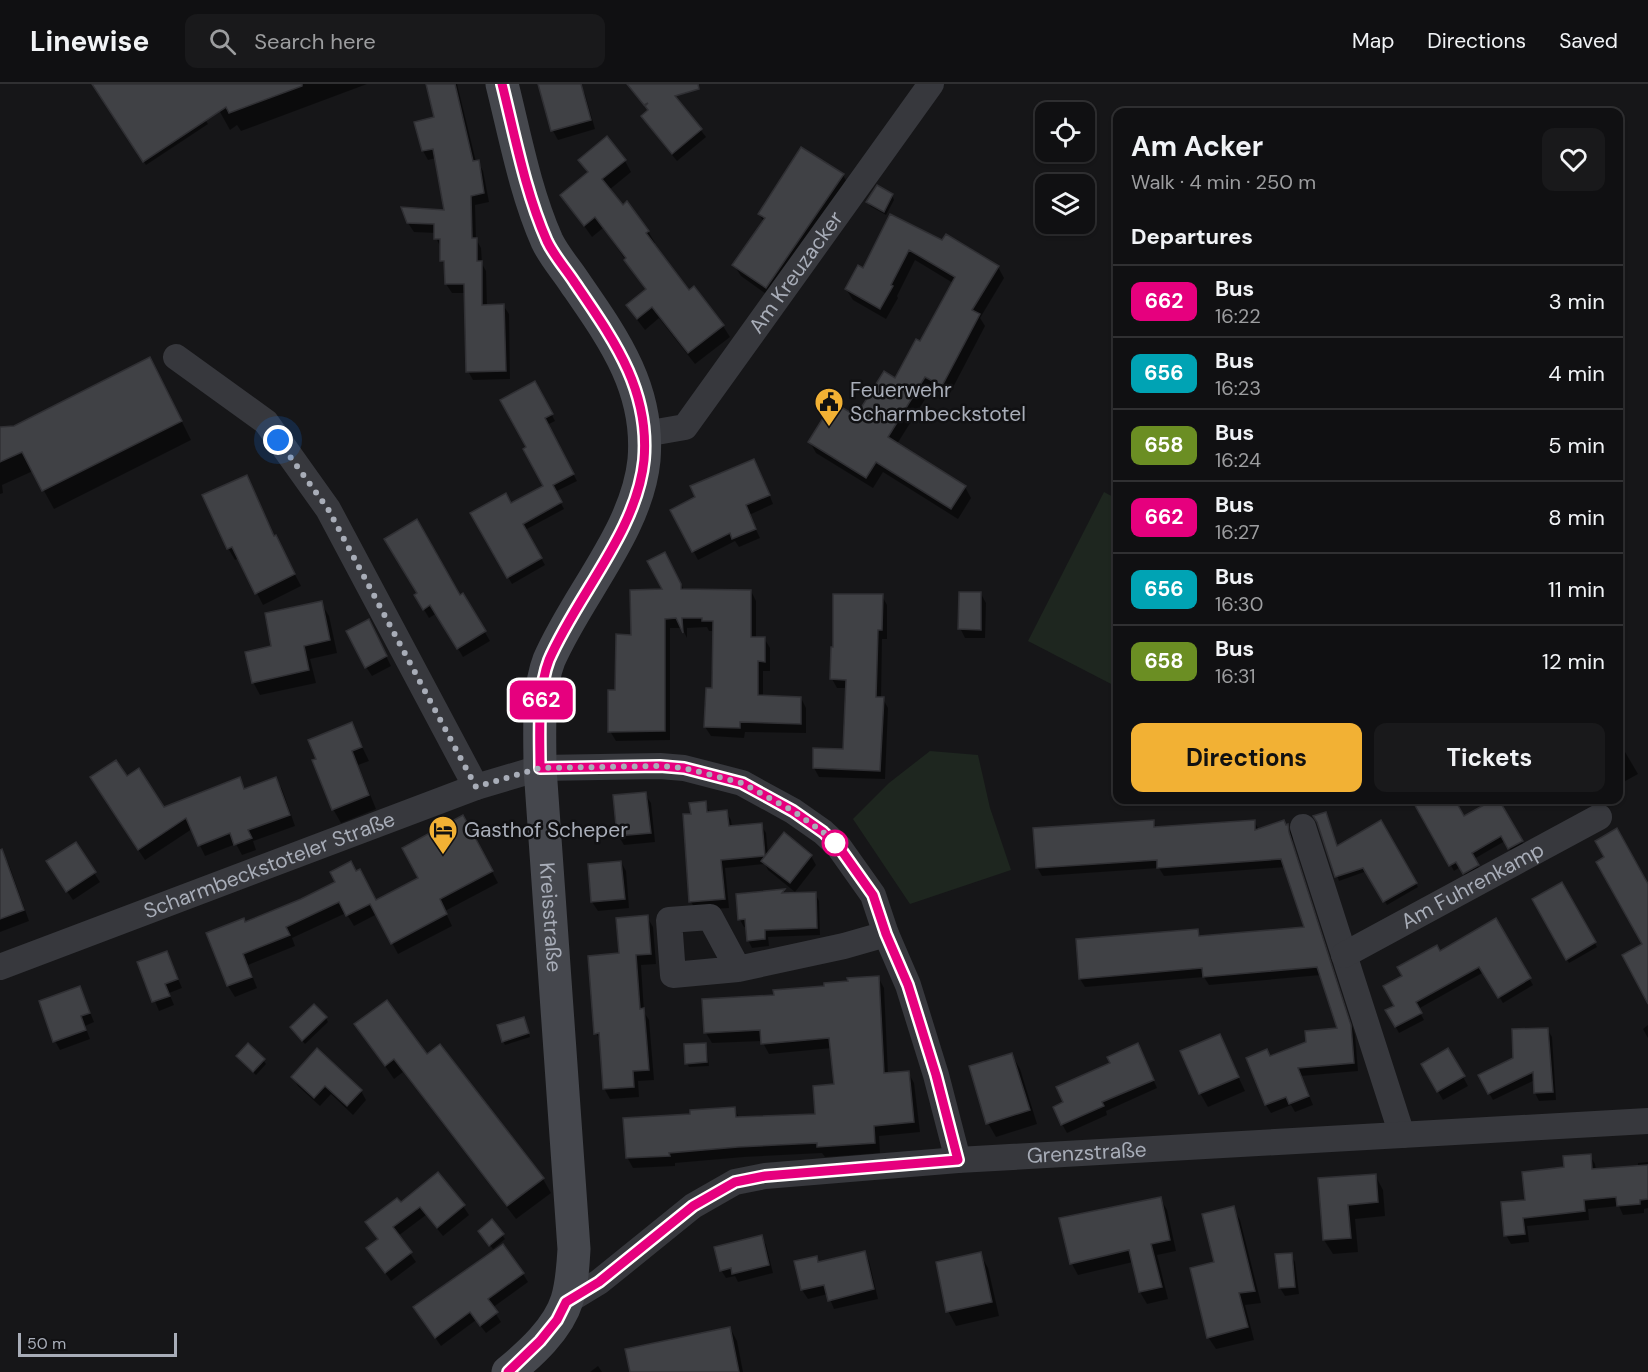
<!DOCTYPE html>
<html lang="en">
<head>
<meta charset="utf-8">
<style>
	:root { --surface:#101012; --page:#19191b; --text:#f1f3f6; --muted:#9c9d9f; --line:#303032; --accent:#f2b134 }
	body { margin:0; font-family:"DM Sans",sans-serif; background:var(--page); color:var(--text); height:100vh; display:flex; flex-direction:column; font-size:22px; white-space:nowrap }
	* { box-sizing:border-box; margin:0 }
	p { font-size:20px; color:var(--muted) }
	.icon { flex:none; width:33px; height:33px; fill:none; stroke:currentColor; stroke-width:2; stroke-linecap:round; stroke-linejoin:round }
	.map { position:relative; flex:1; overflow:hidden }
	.sheet { position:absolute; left:1113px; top:24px; width:510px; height:696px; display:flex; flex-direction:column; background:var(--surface); border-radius:12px; box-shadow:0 2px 4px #0004,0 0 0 2px var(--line) }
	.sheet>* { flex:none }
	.badge { padding:0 12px; border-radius:9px; font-size:21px; line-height:39px }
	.buttons { position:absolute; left:1035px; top:18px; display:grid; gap:12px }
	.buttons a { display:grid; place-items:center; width:60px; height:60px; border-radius:12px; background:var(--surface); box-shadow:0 2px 4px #0004,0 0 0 2px var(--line); font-size:30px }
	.scale { position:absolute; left:18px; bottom:15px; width:159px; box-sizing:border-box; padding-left:6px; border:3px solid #a8adb8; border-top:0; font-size:16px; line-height:21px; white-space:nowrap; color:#a8adb8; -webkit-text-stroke:4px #111113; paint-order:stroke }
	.you { position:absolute; width:30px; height:30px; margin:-15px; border:4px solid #fff; border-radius:50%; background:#1a73e8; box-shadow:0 0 0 9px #1a73e833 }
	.map>.badge { position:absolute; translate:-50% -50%; box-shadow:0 0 0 3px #fff }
	h2 { padding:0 18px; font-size:22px; line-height:54px }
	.round { display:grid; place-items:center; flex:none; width:63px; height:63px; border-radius:12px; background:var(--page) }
	.headline { display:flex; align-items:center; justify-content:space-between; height:102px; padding:0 18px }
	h1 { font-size:28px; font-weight:700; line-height:45px }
	.primary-button { display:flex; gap:12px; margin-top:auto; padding:12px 18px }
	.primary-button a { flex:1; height:69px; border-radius:12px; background:var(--accent); color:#111; font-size:24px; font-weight:700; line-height:69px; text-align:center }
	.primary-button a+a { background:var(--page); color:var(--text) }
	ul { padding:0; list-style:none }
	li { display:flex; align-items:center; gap:18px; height:72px; padding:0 18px; border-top:2px solid var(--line) }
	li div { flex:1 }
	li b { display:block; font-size:22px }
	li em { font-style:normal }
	li .badge { min-width:66px; font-weight:700; text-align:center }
	header { display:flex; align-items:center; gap:36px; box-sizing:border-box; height:84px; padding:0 30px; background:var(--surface); border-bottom:2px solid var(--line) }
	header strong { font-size:28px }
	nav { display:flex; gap:33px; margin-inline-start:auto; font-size:21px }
	.search { width:420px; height:54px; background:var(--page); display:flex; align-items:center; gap:15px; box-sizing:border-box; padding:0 21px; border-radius:12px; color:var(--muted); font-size:22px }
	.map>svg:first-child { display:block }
	.green { fill:#1e261f }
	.shadow { fill:#0007 }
	.building { fill:#404145; stroke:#303034; stroke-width:1.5 }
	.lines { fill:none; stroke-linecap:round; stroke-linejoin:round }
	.street { stroke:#37383d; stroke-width:26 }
	.secondary { stroke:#45474d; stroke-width:33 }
	.line-casing { stroke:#fff; stroke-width:14 }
	.line { stroke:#e6007e; stroke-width:9 }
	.walk { stroke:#a8adb8; stroke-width:6; stroke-dasharray:0 10.8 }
	.stop-dot { fill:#fff; stroke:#e6007e; stroke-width:3 }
	.labels { text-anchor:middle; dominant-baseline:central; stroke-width:5; stroke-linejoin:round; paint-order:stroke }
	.street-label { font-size:21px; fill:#a8adb8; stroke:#111113 }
	.poi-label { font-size:21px; fill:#a8adb8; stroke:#111113; text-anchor:start }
</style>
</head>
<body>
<header>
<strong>Linewise</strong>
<div class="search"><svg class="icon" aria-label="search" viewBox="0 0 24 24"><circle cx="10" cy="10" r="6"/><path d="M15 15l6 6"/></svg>Search here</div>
<nav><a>Map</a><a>Directions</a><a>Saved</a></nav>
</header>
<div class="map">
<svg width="1648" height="1288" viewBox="0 0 1648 1288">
	<rect width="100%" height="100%" fill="#161618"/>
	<g class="green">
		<path d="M1104,408L1117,415V603L1028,557Z"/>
		<path d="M930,667L978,671L990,724L1011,786L910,820L853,735L889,699Z"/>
	</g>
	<g class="shadow">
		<path d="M93,0H181L208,40L146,81Z"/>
		<path d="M210,0H367L241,47L237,41L230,46L220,28Z"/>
		<path d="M428,0H457L476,78H478L483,87L489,118L475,121L476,155L481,164L482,180L486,187L487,222L503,221L509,230L510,295L473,296L468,287L466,209H452L446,200V184L442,177L441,164L436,154V149L414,148L408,139L446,127L436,74L428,76L423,67L416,39L436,34Z"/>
		<path d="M540,0L580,1L585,10L595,45L558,56L553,47Z"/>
		<path d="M628,0H665L706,53L677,77L647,40L642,32L649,27Z"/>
		<path d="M580,76L625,77L631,88L609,106L623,123L648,147L655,159L653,161L689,208L723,242L730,253L695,280L659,234L645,246L635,233L628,221L647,206L603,144L592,153L562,111L588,90Z"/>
		<path d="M843,91L849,102L773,215L741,192L734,181L764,138L759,130Z"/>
		<path d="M892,111L894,116L886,131L870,122L868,118Z"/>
		<path d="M891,132L998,183L1004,194L980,234L985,242L948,313L932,304L897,360L965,403L971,414L958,435L883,388L873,404L816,369L810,358L857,335L896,296L920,259L953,199L915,176L897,212L898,214L886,235L853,216L846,205L864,187Z"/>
		<path d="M160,294L191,356L54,425L33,387L2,401L3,409L0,410V345L14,343Z"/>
		<path d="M535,299L555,337L547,341L577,397L555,408L564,425L525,446L545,481L512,500L472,430L511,421L545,402Z"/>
		<path d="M759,385L773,420L749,431L760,454L739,463L735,457L698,476L672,426Z"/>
		<path d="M204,412L275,453L301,502L263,521L239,474L235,476L228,464Z"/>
		<path d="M670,480L684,506L751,507L756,517V554H764L770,564V587H763V613L801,614L806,624V649L745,648L744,654L711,652L705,643L714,605V547H709L707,543L687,544V554L682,544H670V656L616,657L610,647L617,608L633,552L664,507Z"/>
		<path d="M981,510L986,519L985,554H965L960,544Z"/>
		<path d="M463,511L490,557L463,573L437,529L429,534L416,512L459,513Z"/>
		<path d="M882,512L887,521V555H882L881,615H883L888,624L885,695L819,693L814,684L845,667L847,604H837L832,595L833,565Z"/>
		<path d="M321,519L329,532L337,569L310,575L316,599L260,611L253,598L273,563Z"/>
		<path d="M373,546L391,582L372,592L366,583Z"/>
		<path d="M351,640L369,677L358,681L376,725L341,739L333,725L318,676Z"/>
		<path d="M1618,656L1638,690L1618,701Z"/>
		<path d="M127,694L163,725L239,695L245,706L276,695L282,705L295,742L253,757L256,766L242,771L236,760L205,772L192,745L145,776L98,705Z"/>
		<path d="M645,710L651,719L655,758L624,761L618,751Z"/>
		<path d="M1496,716H1498L1525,763L1513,770L1505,757L1474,775L1481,787L1467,795L1460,783L1454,787L1434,751Z"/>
		<path d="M705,718L710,729L726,727L731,736L732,743L761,741L766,749L768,771L811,772L816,781L795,808L768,786L765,780L725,784L729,824L696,826L691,818L684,732L692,731Z"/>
		<path d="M1153,737L1157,744L1254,737L1259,746L1288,742L1293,750V758L1355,951L1358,987L1301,992L1313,1021L1295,1028L1291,1021L1271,1029L1266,1021L1270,974L1339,946L1321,891L1209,901L1204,893L1085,903L1080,895L1197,846L1202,854L1306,845L1286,783L1164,792L1159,784L1042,792L1037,783Z"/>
		<path d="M1319,739L1337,764L1399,771L1418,803L1387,821L1367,787L1339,797Z"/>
		<path d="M469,744L498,799L445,827L452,842L398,870L377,830L354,842L346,829L292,854L295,862L248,881L257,904L235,913L228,902L245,840L302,817L376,818L420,795Z"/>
		<path d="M75,760L100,798L73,816L53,787Z"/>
		<path d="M3,770L9,781L29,837L0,848V771Z"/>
		<path d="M621,778L626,787L629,824L598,827L592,818Z"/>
		<path d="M1562,800L1597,863L1569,879L1534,816Z"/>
		<path d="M784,807L786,811L815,809L819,817L820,851L768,853L769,862L752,864L748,856L747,843H744L740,836L737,811Z"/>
		<path d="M647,833L653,843L656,880L641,881L644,928L649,936L654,996L638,997L639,1013L610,1015L604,1004L601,958L596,949L621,870Z"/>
		<path d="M1495,836L1533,901L1503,919L1484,888L1418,925L1424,936L1399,949L1387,927L1396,922L1440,869Z"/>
		<path d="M167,869L182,904L169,909L174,921L159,927L139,879Z"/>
		<path d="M878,893L884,904L888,990L908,988L914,999L920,1048L879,1052L880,1069L825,1073L822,1069L744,1073L675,1079V1082L633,1084L627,1073L692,1032L734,1024L740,1035L816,1031L835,1002L832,964L769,970L762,957L712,959L706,949L775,913Z"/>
		<path d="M80,904L94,938L85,942L90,955L60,966L55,957Z"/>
		<path d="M326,934L328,938L305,960L294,948Z"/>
		<path d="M526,939L530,953L505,961L503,957Z"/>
		<path d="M356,940L427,972L543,1095L551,1109L516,1135L403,988L394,995Z"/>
		<path d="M1648,941V954L1643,945Z"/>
		<path d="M1547,945L1552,953L1556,1016L1539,1017L1535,1009V996L1493,1016L1489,1009L1514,975Z"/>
		<path d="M1219,952L1245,1007L1208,1023L1200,1009Z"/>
		<path d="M705,961L707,965L709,982L689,983L687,979Z"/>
		<path d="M1448,966L1468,1002L1443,1016L1423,981Z"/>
		<path d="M1142,970L1157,1004L1106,1027L1107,1031L1067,1049L1062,1040Z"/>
		<path d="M1012,971L1020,985L1037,1040L996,1053L988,1039Z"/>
		<path d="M240,976H263L266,980L256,991Z"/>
		<path d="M293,993L361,1007L366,1016L353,1031L331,1010L320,1022L298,1002Z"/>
		<path d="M1590,1072L1595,1080L1596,1086L1638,1083V1079L1648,1078V1124L1644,1125V1129L1623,1131L1619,1122L1588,1125L1589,1136L1527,1142L1529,1158L1511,1160L1506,1151L1526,1117L1566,1085Z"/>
		<path d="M1375,1091L1383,1106L1385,1132L1355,1135L1358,1168L1333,1170L1324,1156L1319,1096Z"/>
		<path d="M1160,1114L1167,1126L1176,1167L1157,1171L1168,1215L1147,1220L1140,1208L1133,1178L1078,1191L1072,1180L1061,1135Z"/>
		<path d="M400,1120L463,1122L469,1131L443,1152L426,1131L398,1152L416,1178L391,1197L368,1164L379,1156L367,1139Z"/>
		<path d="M1233,1124L1240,1136L1261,1219L1245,1221L1254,1256L1216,1265L1208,1253L1216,1179Z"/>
		<path d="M502,1151L505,1155L493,1165L482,1152Z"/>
		<path d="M761,1153L766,1161L773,1189L738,1198L735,1192L726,1194L721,1186Z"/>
		<path d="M864,1168L869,1177L878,1215L834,1225L828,1210L808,1215L802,1206L816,1173L819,1179Z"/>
		<path d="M980,1170L988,1184L999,1232L956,1242L948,1227Z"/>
		<path d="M1291,1170L1295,1178L1299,1210L1285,1212L1280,1204Z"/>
		<path d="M523,1190L528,1198L492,1224L501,1238L486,1249L476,1236L441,1262L415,1224Z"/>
		<path d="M730,1244L737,1257L743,1288H631Z"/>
		<path d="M598,1282L602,1288H590Z"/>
	</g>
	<g class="building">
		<path d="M92,0H302V2L229,29L226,23L143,78Z"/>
		<path d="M426,0H455L473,77L479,76L484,109L471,112L472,154H477V177H482V221L504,220L506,287L466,288L464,200H445L444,177H440V155H434V140L407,139L401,123L444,126L433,65L422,67L414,38L434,33Z"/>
		<path d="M538,0H581L591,36L551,47Z"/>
		<path d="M627,0H698L699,5L675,12L702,45L672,70L641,32L648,26L645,22L648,19L644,21Z"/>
		<path d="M607,52L626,76L602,95L623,121L627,117L649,147L646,149L689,206L694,202L724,241L688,269L652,223L637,235L626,221L646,205L624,176L626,174L595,133L584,142L560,111L588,88L578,76Z"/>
		<path d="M801,63L844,90L766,204L732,181L765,134L758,130Z"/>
		<path d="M877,101L893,110L884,128L866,118Z"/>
		<path d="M890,130L942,156L946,150L999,182L972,226L980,230L942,302L925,293L888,353L966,402L951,425L876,378L866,394L808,358L833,318L856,332L884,287L895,294L916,255L920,257L955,193L909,166L891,201L893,202L880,225L845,205L858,181L863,184Z"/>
		<path d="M150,273L182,337L42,407L22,368L0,378V343L14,342Z"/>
		<path d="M535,297L553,330L545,334L574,390L553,401L562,418L523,440L542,474L507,494L470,429L506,409L511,419L543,402L523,365L526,363L500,316Z"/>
		<path d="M754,375L770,411L746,421L756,445L732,455L730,449L692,468L670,426L695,413L690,402Z"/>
		<path d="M247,391L274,452L276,451L295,490L255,510L232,463L227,465L202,411Z"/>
		<path d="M417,435L460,511L463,509L486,547L457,565L430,521L423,526L414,511L417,509L384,455Z"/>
		<path d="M665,468L681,500V505L751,506V553H765V578L758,577V611L801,613V640L740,638V644L704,643L706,604H712L713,537H702V534H682L683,549L676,534L665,535V647L608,648V606H615L616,550L631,551L630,506L662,505L647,477Z"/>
		<path d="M959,508H981V546L958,545Z"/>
		<path d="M833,510H883L882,546H878L876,613H884L880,687L813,684V664L843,665L846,596L830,595L831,563H833Z"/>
		<path d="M322,517L330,556L304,562L309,586L252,599L245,568L271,562L265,529Z"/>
		<path d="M369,535L387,572L365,584L346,547Z"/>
		<path d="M352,638L362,663L352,667L369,711L332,726L312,676L316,675L308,656Z"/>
		<path d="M116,676L127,692L139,684L164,723L240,693L244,705L276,693L290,731L248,746L252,754L234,761L230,749L198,762L186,734L138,766L90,693Z"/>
		<path d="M646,708L651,749L617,752L613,711Z"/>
		<path d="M1412,716H1455L1464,732L1493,716H1499L1523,757L1508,765L1501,752L1472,769L1479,781L1463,790L1456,778L1449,782Z"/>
		<path d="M706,717L707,728L727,726L729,742L762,739L765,772L721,776L725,815L689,818L683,730H691L689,719Z"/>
		<path d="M1326,728L1337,762L1381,736L1417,799L1383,818L1363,784L1335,793L1317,738L1313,732Z"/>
		<path d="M463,731L493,787L440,815L447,830L391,860L370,820L346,832L339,818L286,843L290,851L243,870L252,893L227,902L206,849L244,834L245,838L301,815L335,798L330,788L351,777L356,787L360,785L376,816L418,794L402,764Z"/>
		<path d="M1154,736V743L1255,736V746L1284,736L1286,741L1288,740L1289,748L1351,941L1354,979L1298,984L1309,1012L1289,1020L1286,1013L1265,1021L1246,974L1267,965L1270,972L1306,958L1305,947L1337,944L1317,883L1203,893L1202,884L1079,895L1076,855L1198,845L1199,852L1304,843L1281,775L1157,784V776L1036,784L1033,744Z"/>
		<path d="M1617,744L1648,800V920L1622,871L1642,860L1596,778L1604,773L1595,757Z"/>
		<path d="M784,748L812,771L790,799L761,777Z"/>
		<path d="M76,758L96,788L66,808L46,777Z"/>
		<path d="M2,765L24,826L0,835V766Z"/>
		<path d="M621,777L625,815L591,818L588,780Z"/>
		<path d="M1562,798L1596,858L1566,876L1532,815Z"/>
		<path d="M785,805L782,809L816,808L817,844L765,846V855L747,857L745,835L738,836L736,810Z"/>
		<path d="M648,831L651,870L636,871L640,925L644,924L649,986L633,987L634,1003L603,1005L599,949L594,950L588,872L619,869L616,834Z"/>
		<path d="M1496,834L1531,894L1498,914L1479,883L1416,918L1422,929L1395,943L1385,926L1394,922L1383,902L1402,892L1397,883L1437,861L1440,867Z"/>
		<path d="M167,867L178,895L165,900L170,912L152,918L137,878Z"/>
		<path d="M879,892L884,989L909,987L914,1038L874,1042L875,1059L817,1063V1059L738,1063L669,1069L670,1072L626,1074L623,1034L690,1030V1026L735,1023L736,1033L815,1030L813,1002L834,1000L829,954L761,960L760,946L704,949L702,915L774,911L773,906L824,902V899L848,897L847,894Z"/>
		<path d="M80,902L90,929L81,932L86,946L53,958L39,917Z"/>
		<path d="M387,916L427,970L440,960L544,1094L507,1122L394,975L385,982L354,940Z"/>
		<path d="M314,920L327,933L302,957L290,943Z"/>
		<path d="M524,933L529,949L502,958L497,941Z"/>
		<path d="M1548,944L1553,1008L1534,1009L1533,988L1488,1010L1478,991L1513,974L1512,945Z"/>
		<path d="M1220,950L1239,993L1199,1010L1180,967Z"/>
		<path d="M248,959L265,975L253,988L236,972Z"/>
		<path d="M706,959L707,978L685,980L684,960Z"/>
		<path d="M1138,959L1154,996L1102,1018L1104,1022L1061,1041L1053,1023L1063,1018L1056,1003L1110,979L1107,973Z"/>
		<path d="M317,964L362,1006L347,1022L325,1002L314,1014L291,993Z"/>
		<path d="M1448,964L1465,992L1437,1008L1421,980Z"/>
		<path d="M1012,969L1030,1026L986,1040L969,982Z"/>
		<path d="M1591,1070L1592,1085L1648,1081V1115L1640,1116V1120L1617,1122L1616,1113L1584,1116L1585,1127L1523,1134L1525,1150L1504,1152L1501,1118L1525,1116L1522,1088L1564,1083L1563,1072Z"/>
		<path d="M438,1088L465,1121L437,1144L420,1123L393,1143L412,1168L385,1189L366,1164L378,1155L365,1138L397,1114L401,1118Z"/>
		<path d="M1376,1090L1378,1118L1348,1121L1351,1154L1323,1156L1318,1094Z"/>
		<path d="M1161,1113L1170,1156L1151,1160L1162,1203L1139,1208L1129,1166L1070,1180L1059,1134Z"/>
		<path d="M1234,1122L1255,1207L1239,1209L1248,1243L1207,1254L1190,1184L1214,1178L1202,1130Z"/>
		<path d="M492,1135L504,1150L489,1162L478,1147Z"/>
		<path d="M762,1151L769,1181L732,1190L731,1184L720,1187L714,1163Z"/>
		<path d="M503,1160L524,1189L488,1215L498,1228L480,1242L470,1228L435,1254L413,1223Z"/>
		<path d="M865,1167L874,1205L828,1217L824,1201L801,1206L794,1177L817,1172L818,1178Z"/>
		<path d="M981,1168L992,1218L946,1228L936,1178Z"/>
		<path d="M1292,1169L1295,1203L1279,1204L1275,1170Z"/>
		<path d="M730,1243L739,1288H630L625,1265Z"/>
	</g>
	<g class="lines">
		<g class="street">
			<path d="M176,273L266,338L328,425L476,703"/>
			<path id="s1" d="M645,350L685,343L931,0"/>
			<path d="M1303,743L1402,1051"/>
			<path id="s2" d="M1344,871L1599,733"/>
			<path id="s3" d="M0,883L476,703L540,684L660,682L684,684L742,699L793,727L823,748L839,763L873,811L886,850L908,901L936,991L958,1076"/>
			<path d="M738,885L710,833L669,836L673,891L738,885L844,862L886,850"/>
			<path id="s4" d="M566,1218L599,1198L693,1122L735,1098L765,1092L958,1076L1648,1037"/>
		</g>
		<path class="secondary" id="s5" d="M502,0C515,52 525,107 547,157C554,172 566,185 575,199C613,254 650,305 644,376C637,447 577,511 549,576C537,607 540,652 540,684L574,1165C573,1182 572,1200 567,1216C558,1245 530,1270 508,1288"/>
	</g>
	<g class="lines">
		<g class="line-casing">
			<path id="line" d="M502,0C515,52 525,107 547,157C554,172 566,185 575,199C613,255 650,305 644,376C637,447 577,511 549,576C537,607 540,652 540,684L660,682L684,684L742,699L793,727L823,748L839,763L873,811L886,850L908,901L936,991L958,1076L765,1092L735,1098L693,1122L599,1198L566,1218L557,1236L540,1257L508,1288"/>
		</g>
		<use href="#line" class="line"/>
		<path class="walk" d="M278,356L328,425L476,703L540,684L660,682L684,684L742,699L793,727L823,748L839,763L835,759"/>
	</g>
	<defs>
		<g id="civic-pin" transform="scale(1.5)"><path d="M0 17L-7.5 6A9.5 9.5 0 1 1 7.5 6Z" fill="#f2b134" stroke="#111113"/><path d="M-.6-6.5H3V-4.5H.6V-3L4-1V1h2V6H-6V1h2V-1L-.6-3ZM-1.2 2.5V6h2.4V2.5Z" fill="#111"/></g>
		<g id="hotel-pin" transform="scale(1.5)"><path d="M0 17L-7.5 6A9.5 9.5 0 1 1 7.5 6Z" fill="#f2b134" stroke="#111113"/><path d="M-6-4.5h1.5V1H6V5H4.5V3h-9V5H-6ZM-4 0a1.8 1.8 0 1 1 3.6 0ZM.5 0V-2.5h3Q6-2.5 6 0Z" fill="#111"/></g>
	</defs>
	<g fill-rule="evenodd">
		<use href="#civic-pin" x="829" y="318"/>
		<use href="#hotel-pin" x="443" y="746"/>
	</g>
	<circle class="stop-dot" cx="835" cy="759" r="12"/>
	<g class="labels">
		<g class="street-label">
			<text stroke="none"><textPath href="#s1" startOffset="231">Am Kreuzacker</textPath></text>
			<text stroke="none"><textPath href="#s3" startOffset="288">Scharmbeckstoteler Straße</textPath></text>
			<text stroke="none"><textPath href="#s2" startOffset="146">Am Fuhrenkamp</textPath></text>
			<text stroke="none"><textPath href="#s5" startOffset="890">Kreisstraße</textPath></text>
			<text stroke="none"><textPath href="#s4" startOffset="561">Grenzstraße</textPath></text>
		</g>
		<g class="poi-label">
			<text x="850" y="306">Feuerwehr<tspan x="850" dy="24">Scharmbeckstotel</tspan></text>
			<text x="464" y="746">Gasthof Scheper</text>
		</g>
	</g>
</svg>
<div class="buttons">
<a><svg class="icon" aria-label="locate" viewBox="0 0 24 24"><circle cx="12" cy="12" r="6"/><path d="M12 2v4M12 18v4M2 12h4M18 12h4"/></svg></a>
<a><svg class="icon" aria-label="layers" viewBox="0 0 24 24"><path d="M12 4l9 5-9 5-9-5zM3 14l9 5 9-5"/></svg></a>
</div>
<div class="scale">50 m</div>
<div class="you" style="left:278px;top:356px"></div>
<b class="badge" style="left:541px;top:616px;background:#e6007e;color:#fff">662</b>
<section class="sheet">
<div class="headline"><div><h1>Am Acker</h1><p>Walk · 4 min · 250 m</p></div><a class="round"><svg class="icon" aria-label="heart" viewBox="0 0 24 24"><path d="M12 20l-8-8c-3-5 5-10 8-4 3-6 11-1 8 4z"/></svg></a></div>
<h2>Departures</h2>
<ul>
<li><span class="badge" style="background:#e6007e;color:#fff">662</span><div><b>Bus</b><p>16:22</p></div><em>3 min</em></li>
<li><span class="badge" style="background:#00a3b4;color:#fff">656</span><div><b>Bus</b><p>16:23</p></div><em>4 min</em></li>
<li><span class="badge" style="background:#6b8e23;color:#fff">658</span><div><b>Bus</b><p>16:24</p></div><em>5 min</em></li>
<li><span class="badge" style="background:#e6007e;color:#fff">662</span><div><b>Bus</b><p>16:27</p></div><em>8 min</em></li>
<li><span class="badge" style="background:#00a3b4;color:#fff">656</span><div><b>Bus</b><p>16:30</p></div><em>11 min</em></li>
<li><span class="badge" style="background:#6b8e23;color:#fff">658</span><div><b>Bus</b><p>16:31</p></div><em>12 min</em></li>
</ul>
<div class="primary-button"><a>Directions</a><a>Tickets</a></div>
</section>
</div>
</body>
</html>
